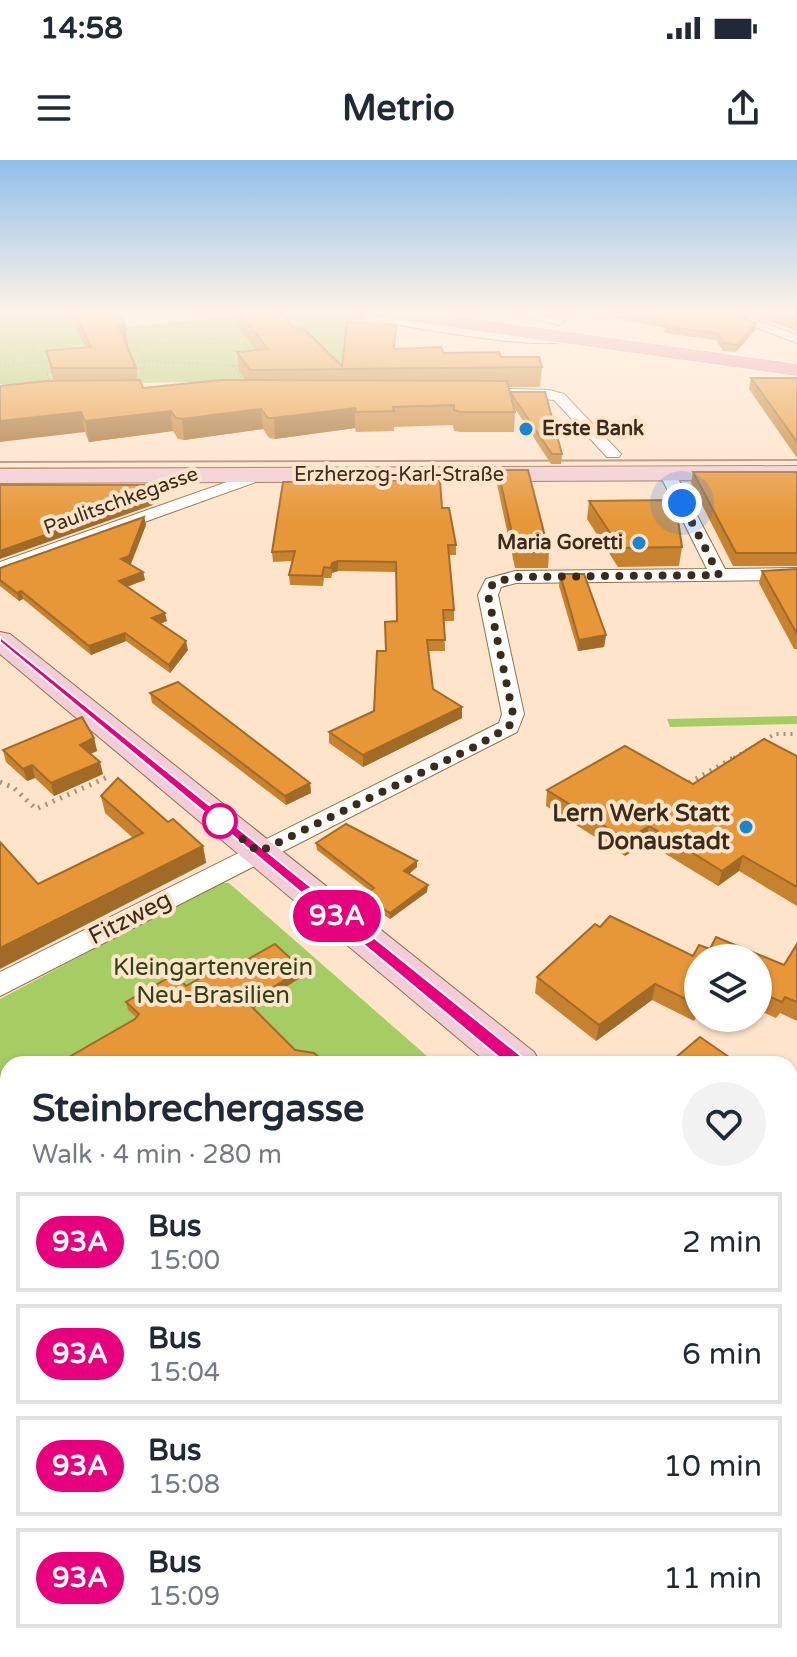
<!DOCTYPE html>
<html lang="en">
<head>
<meta charset="utf-8">
<style>
	:root { --surface:#fff; --page:#f2f2f3; --text:#1f2937; --muted:#747a83; --line:#e0e1e3 }
	body { margin:0; font-family:"Varela Round",sans-serif; background:var(--page); color:var(--text); height:100vh; display:flex; flex-direction:column; font-size:30px; white-space:nowrap }
	* { box-sizing:border-box; margin:0 }
	p { font-size:26px; color:var(--muted) }
	.icon { flex:none; width:44px; height:44px; fill:none; stroke:currentColor; stroke-width:2; stroke-linecap:round; stroke-linejoin:round }
	.map { position:relative; flex:1; overflow:hidden }
	.details { position:absolute; left:0px; top:896px; width:798px; height:602px; display:flex; flex-direction:column; background:var(--surface); border-radius:24px 24px 0 0; box-shadow:0 2px 6px #0004 }
	.details>* { flex:none }
	.badge { padding:0 16px; border-radius:26px; font-size:28px; line-height:52px }
	.controls { position:absolute; left:684px; top:784px; display:grid; gap:16px }
	.controls a { display:grid; place-items:center; width:88px; height:88px; border-radius:50%; background:var(--surface); box-shadow:0 2px 6px #0004; font-size:40px }
	.you { position:absolute; width:40px; height:40px; margin:-20px; border:6px solid #fff; border-radius:50%; background:#1a73e8; box-shadow:0 0 0 12px #1a73e833 }
	.map>.badge { position:absolute; translate:-50% -50%; box-shadow:0 0 0 4px #fff }
	.round { display:grid; place-items:center; flex:none; width:84px; height:84px; border-radius:42px; background:var(--page) }
	.headline { display:flex; align-items:center; justify-content:space-between; height:136px; padding:0 32px }
	h1 { font-size:38px; font-weight:700; line-height:60px }
	ul { padding:0; list-style:none }
	li { display:flex; align-items:center; gap:24px; height:100px; margin:0 16px 12px; padding:0 16px; border:4px solid var(--line); border-radius:0px }
	li div { flex:1 }
	li b { display:block; font-size:30px }
	li em { font-style:normal }
	li .badge { min-width:88px; font-weight:700; text-align:center }
	.status { display:flex; justify-content:space-between; align-items:center; height:56px; padding:0 40px; background:var(--surface); direction:ltr }
	.status svg { height:22px; fill:currentColor }
	header { display:flex; justify-content:space-between; align-items:center; height:104px; padding:0 32px; background:var(--surface); font-size:36px; font-weight:700 }
	.map>svg:first-child { display:block }
	.green { fill:#a6cd63 }
	.lines { fill:none; stroke-linecap:round; stroke-linejoin:round }
	.street-casing { stroke:#967049; stroke-width:2 }
	.secondary-casing { stroke:#967049; stroke-width:2 }
	.primary-casing { stroke:#fff; stroke-width:2 }
	.path-far3 { stroke:#a7917c; stroke-width:2; stroke-dasharray:1 3; stroke-linecap:butt }
	.path-far2 { stroke:#a7917c; stroke-width:4; stroke-dasharray:2 5; stroke-linecap:butt }
	.path-far1 { stroke:#a7917c; stroke-width:5; stroke-dasharray:2 6; stroke-linecap:butt }
	.path { stroke:#a7917c; stroke-width:8; stroke-dasharray:3 9; stroke-linecap:butt }
	.street { fill:#fff; fill-rule:evenodd }
	.secondary { fill:#f2ccd6; fill-rule:evenodd }
	.primary { fill:#e698ad; fill-rule:evenodd }
	.tram { stroke:#998470; stroke-width:2 }
	.wall { fill:#c78230 }
	.shaded-wall { fill:#a26a27 }
	.building { fill:#e79738; stroke:#a26a27; stroke-width:2 }
	.line { fill:#e6007e; stroke:#fff; stroke-width:2 }
	.walk { stroke:#3b2b1a; stroke-width:8; stroke-dasharray:0 14.4 }
	.poi-dot { fill:#1d85cf; stroke:#fee4cb; stroke-width:3 }
	.stop-dot { fill:#fff; stroke:#e6007e; stroke-width:4 }
	.labels { text-anchor:middle; dominant-baseline:central; stroke-width:8; stroke-linejoin:round; paint-order:stroke }
	.far-poi-label { font-size:20px; font-weight:bold; fill:#3b2b1a; stroke:#fee4cb; text-anchor:start }
	.far-street-label { font-size:20px; fill:#3b2b1a; stroke:#fee4cb }
	.poi-label { font-size:24px; font-weight:bold; fill:#3b2b1a; stroke:#fee4cb; text-anchor:end }
	.street-label { font-size:24px; fill:#3b2b1a; stroke:#fee4cb }
	.park-label { font-size:24px; fill:#304014; stroke:#fee4cb }
</style>
</head>
<body>
<div class="status"><b>14:58</b><svg viewBox="0 0 49 12"><path d="M0 12V9h3v3zM5 12V6h3v6zM10 12V3h3v9zM15 12V0h3v12zM26 1h20v11H26zM47 4h2v5h-2z"/></svg></div>
<header><svg class="icon" aria-label="menu" viewBox="0 0 24 24"><path d="M4 6h16M4 12h16M4 18h16"/></svg>Metrio<svg class="icon" aria-label="share" viewBox="0 0 24 24"><path d="M12 15V3M7 8l5-5 5 5M5 13v7h14v-7"/></svg></header>
<div class="map">
<svg width="797" height="1497" viewBox="0 0 797 1497">
	<rect width="100%" height="100%" fill="#fee4cb"/>
	<g class="green">
		<path d="M0,151H72L94,184L50,214L54,223L0,224Z"/>
		<path d="M225,151H339L377,155L347,172L339,226L256,153L228,155Z"/>
		<path d="M230,157L242,171L263,188L246,221L70,224L119,167Z"/>
		<path d="M797,306V309L0,311V307Z"/>
		<path d="M797,556V564L670,567L667,559Z"/>
		<path d="M218,723H229L436,904H8V1490H543L538,1497H0V839Z"/>
		<path d="M797,1221V1497H626L630,1490H790V1232Z"/>
	</g>
	<g class="lines">
		<g class="street-casing">
			<g id="street">
				<path d="M350,151L534,176L570,174L576,178C553,195 404,165 368,160Z"/>
				<path d="M507,151H530L565,161L559,165Z"/>
				<path d="M713,151H731L797,175V183Z"/>
				<path d="M510,229L549,230L564,234L621,294L619,297H607L554,240L505,236V230Z"/>
				<path d="M667,308L675,313L725,409L797,408V420L516,423L501,427L498,435L524,554L517,572L0,836V812L499,563L502,554L478,435L486,419L515,411L707,409L659,313Z"/>
				<path d="M258,311L264,313V319L0,414V402Z"/>
				<path d="M0,948L8,951V981L0,978Z"/>
				<path d="M797,1156V1205L790,1207V1159Z"/>
				<path d="M557,1490H606L603,1497H554Z"/>
			</g>
		</g>
		<g class="secondary-casing">
			<g id="secondary">
				<path d="M797,306V320L0,323V309Z"/>
				<path d="M0,472L10,474L534,892L541,904H489L0,494Z"/>
				<path d="M790,1098L797,1101V1151L790,1148Z"/>
			</g>
		</g>
		<g class="primary-casing">
			<path id="primary" d="M369,151H419L797,204V216L378,157Z"/>
		</g>
		<g class="path-far3">
			<path d="M23,151L42,157H75"/>
			<path d="M53,151L70,195"/>
			<path d="M228,157L253,195"/>
			<path d="M0,160L25,153"/>
			<path d="M9,165L12,171L27,175L35,188L14,197L13,205"/>
			<path d="M0,166L55,161"/>
			<path d="M120,168L126,167L145,201L242,206"/>
			<path d="M127,169L227,159"/>
			<path d="M0,176L18,175"/>
			<path d="M136,186L238,176"/>
			<path d="M0,188L81,171"/>
			<path d="M130,203L145,201L144,207L131,211"/>
			<path d="M0,206L54,200"/>
			<path d="M234,206L246,225"/>
			<path d="M48,224H51L46,213L55,211"/>
		</g>
		<path class="path-far2" d="M734,598L775,574H797"/>
		<g class="path-far1">
			<path d="M0,622L14,628L36,649L110,616"/>
			<path d="M689,623L737,596"/>
		</g>
		<g class="path">
			<path d="M0,1446L8,1454"/>
			<path d="M45,1490L52,1497"/>
		</g>
		<use href="#street" class="street"/>
		<use href="#secondary" class="secondary"/>
		<use href="#primary" class="primary"/>
		<path class="tram" d="M0,302L797,300"/>
	</g>
	<g class="wall">
		<path d="M68,151H118L128,186H127L136,208L138,220L143,228L245,220L239,211L237,192L256,190L233,160L232,151H274L342,206L396,189L501,197L542,207L540,227H509L510,234V232L562,294L561,304H551L514,247L515,252L514,272H460L454,271L453,265L394,267V271L356,272L355,268L275,279L269,278L263,269L184,280L178,279L173,271L89,282L85,272L53,221L46,191L85,187Z"/>
		<path d="M724,151L755,170L736,192L723,191L716,180L664,173L665,168L581,152Z"/>
		<path d="M740,151H797V171Z"/>
		<path d="M751,218H797V298L749,229Z"/>
		<path d="M498,310L549,392L548,408H515L497,324Z"/>
		<path d="M693,312H797V406H733L691,323Z"/>
		<path d="M589,341L682,387L679,406L618,407L587,359Z"/>
		<path d="M442,348L456,385V395H449L454,450V461H444L445,491H428L433,529L462,558L363,607L329,583V572L374,551L385,491L397,461L396,412L338,411L332,413L331,418H324L323,426L290,425L289,415L292,401L273,402L272,392Z"/>
		<path d="M144,357L146,365L130,404L143,412L145,420L127,427L167,461L160,464L188,490L170,513L126,481L91,495L23,439L19,441L0,426V408Z"/>
		<path d="M797,409V489H794L759,423L762,411Z"/>
		<path d="M560,414L606,475L604,487L578,491L559,426Z"/>
		<path d="M150,533L310,623L311,633L286,645L152,543Z"/>
		<path d="M94,578L97,591L90,594L103,614L54,636L35,618L27,621L6,602L3,590Z"/>
		<path d="M797,596V746L739,711L718,726L646,682L625,696L546,646L547,630L693,624Z"/>
		<path d="M101,636L168,662L203,686L206,703L38,724L133,678L105,653Z"/>
		<path d="M316,683L417,707L409,714L427,732L390,759L364,742L363,736L370,731L317,690Z"/>
		<path d="M610,756L693,796L699,785L710,789L716,777L784,805L797,784V861L780,853L776,858L758,850V798H698V855L694,861L652,840L596,881L535,833L537,817L595,764L600,767Z"/>
		<path d="M234,807L302,809L303,816L253,848L295,890L136,857L128,850L126,842L186,826Z"/>
		<path d="M8,1138V1162L3,1158L0,1151V1146Z"/>
		<path d="M275,1490L376,1497H277Z"/>
	</g>
	<g class="shaded-wall">
		<path d="M756,163L755,170L736,192L737,185Z"/>
		<path d="M125,164L128,186H122L118,165Z"/>
		<path d="M355,248V268L275,279L274,258Z"/>
		<path d="M261,249L263,269L184,280L182,259Z"/>
		<path d="M171,251L173,271L89,282L85,261Z"/>
		<path d="M81,252L85,272L0,282V261Z"/>
		<path d="M157,325L158,332L153,345L0,399V391Z"/>
		<path d="M144,357L146,365L131,404L122,407L121,399Z"/>
		<path d="M338,401V411L332,413L331,418L332,403Z"/>
		<path d="M143,412L145,420L120,429L119,421Z"/>
		<path d="M21,431L23,439L19,441L17,433Z"/>
		<path d="M165,453L167,461L153,466L152,458Z"/>
		<path d="M125,473L126,481L91,495L89,486Z"/>
		<path d="M606,475L604,487L578,491L579,480Z"/>
		<path d="M186,481L188,490L170,513L169,505Z"/>
		<path d="M462,547V558L363,607V595Z"/>
		<path d="M94,578L97,591L83,597L80,585Z"/>
		<path d="M100,602L103,614L54,636L51,623Z"/>
		<path d="M32,605L35,618L27,621L23,609Z"/>
		<path d="M310,623L311,633L286,645L285,636Z"/>
		<path d="M649,666L646,682L625,696L627,680Z"/>
		<path d="M203,686L206,703L0,809V788Z"/>
		<path d="M743,696L739,711L718,726L722,711Z"/>
		<path d="M417,701V707L404,718V711Z"/>
		<path d="M428,725L427,732L390,759V753Z"/>
		<path d="M302,809L303,816L249,851L248,843Z"/>
		<path d="M655,824L652,840L596,881L599,865Z"/>
		<path d="M375,1490H380L376,1497H371Z"/>
	</g>
	<g class="building">
		<path d="M74,151H118L125,164L118,165L136,208H52L46,191L91,187Z"/>
		<path d="M238,151H274L278,154H283L293,167L305,170L342,206L347,162L396,165L394,189L441,187L444,193L499,192L501,197H539L542,207L250,210L237,192L268,189Z"/>
		<path d="M614,151H724L756,163L737,185L724,183L717,173L665,166L669,162Z"/>
		<path d="M761,151H797V164Z"/>
		<path d="M751,218H797V282Z"/>
		<path d="M140,220L143,228L221,220L507,221L515,252H460L454,250V245L393,247L394,251L356,252L355,248L274,258H268L261,249L182,259L176,258L171,251L85,261L81,252L0,261V226L45,221Z"/>
		<path d="M510,232H545L562,294H552Z"/>
		<path d="M498,310H528L549,392H516Z"/>
		<path d="M693,312H797V393H736Z"/>
		<path d="M440,320L442,348H449L456,385H448L454,450H443L445,480H427L433,529L462,547L363,595L329,572L374,551L377,491H386L385,462L397,461L396,402L338,401L332,403L331,408L324,407L322,416L289,415L295,391L272,392L283,322Z"/>
		<path d="M0,325H157L152,337L0,391Z"/>
		<path d="M675,340L682,387L620,388L589,341Z"/>
		<path d="M144,357L129,396L121,399L143,412L119,421L165,453L152,458L186,481L169,505L125,473L89,486L21,431L17,433L0,420V408Z"/>
		<path d="M797,409V474L762,411Z"/>
		<path d="M560,414H584L606,475L579,480Z"/>
		<path d="M178,522L310,623L285,636L150,533Z"/>
		<path d="M82,557L94,578L80,585L100,602L51,623L32,605L23,609L3,590Z"/>
		<path d="M764,579L797,596V727L743,696L722,711L649,666L627,680L547,630L625,586L693,624Z"/>
		<path d="M118,618L168,662L173,659L203,686L0,788V682L38,724L143,673L101,636Z"/>
		<path d="M346,664L417,701L404,711L428,725L390,753L363,736L374,728L316,683Z"/>
		<path d="M610,756L693,796L699,785L710,789L716,777L784,805L797,784V842L785,837L782,842L758,832V798H698V845L655,824L599,865L537,817L595,764L600,767Z"/>
		<path d="M275,784L302,809L248,843L295,890L314,893L322,900V904H57L135,859L139,854L126,842L175,814L186,826L229,802L234,807Z"/>
		<path d="M700,877L739,904H668Z"/>
		<path d="M790,942L797,947V1017L794,1020L790,1018Z"/>
		<path d="M8,1138V1156L0,1149V1146Z"/>
		<path d="M276,1490H375L371,1497H284Z"/>
		<path d="M456,1490H530L526,1497H451Z"/>
	</g>
	<linearGradient id="sky" x2="0" y2="1"><stop stop-color="#90bfeb"/><stop offset="0.42" stop-color="#fff3e8"/><stop offset="1" stop-color="#fff3e8" stop-opacity="0"/></linearGradient>
	<rect width="797" height="361" fill="url(#sky)"/>
	<path class="line" d="M0,477L525,899L528,904L525,909H513L0,482Z"/>
	<g class="lines">
		<path class="walk" d="M220,661L259,692L476,586L509,567L513,554L488,435L493,423L515,417L719,415L682,343"/>
	</g>
	<g class="poi-dot">
		<circle cx="526" cy="269" r="8"/>
		<circle cx="639" cy="383" r="8"/>
		<circle cx="746" cy="667" r="8"/>
	</g>
	<circle class="stop-dot" cx="220" cy="661" r="16"/>
	<g class="labels">
		<g class="far-poi-label">
			<text x="542" y="269">Erste Bank</text>
			<text x="623" y="383" text-anchor="end">Maria Goretti</text>
		</g>
		<g class="far-street-label">
			<text x="399" y="315">Erzherzog-Karl-Straße</text>
			<text transform="translate(121 341) rotate(-20)">Paulitschkegasse</text>
		</g>
		<g class="poi-label">
			<text x="730" y="653">Lern Werk Statt<tspan x="730" dy="28">Donaustadt</tspan></text>
		</g>
		<g class="street-label">
			<text transform="translate(130 758) rotate(-27)">Fitzweg</text>
		</g>
		<g class="park-label">
			<text x="213" y="807">Kleingartenverein<tspan x="213" dy="28">Neu-Brasilien</tspan></text>
		</g>
	</g>
</svg>
<div class="controls">
<a><svg class="icon" aria-label="layers" viewBox="0 0 24 24"><path d="M12 4l9 5-9 5-9-5zM3 14l9 5 9-5"/></svg></a>
</div>
<div class="you" style="left:682px;top:343px"></div>
<b class="badge" style="left:337px;top:756px;background:#e6007e;color:#fff">93A</b>
<section class="details">
<div class="headline"><div><h1>Steinbrechergasse</h1><p>Walk · 4 min · 280 m</p></div><a class="round"><svg class="icon" aria-label="heart" viewBox="0 0 24 24"><path d="M12 20l-8-8c-3-5 5-10 8-4 3-6 11-1 8 4z"/></svg></a></div>
<ul>
<li><span class="badge" style="background:#e6007e;color:#fff">93A</span><div><b>Bus</b><p>15:00</p></div><em>2 min</em></li>
<li><span class="badge" style="background:#e6007e;color:#fff">93A</span><div><b>Bus</b><p>15:04</p></div><em>6 min</em></li>
<li><span class="badge" style="background:#e6007e;color:#fff">93A</span><div><b>Bus</b><p>15:08</p></div><em>10 min</em></li>
<li><span class="badge" style="background:#e6007e;color:#fff">93A</span><div><b>Bus</b><p>15:09</p></div><em>11 min</em></li>
</ul>
</section>
</div>
</body>
</html>
